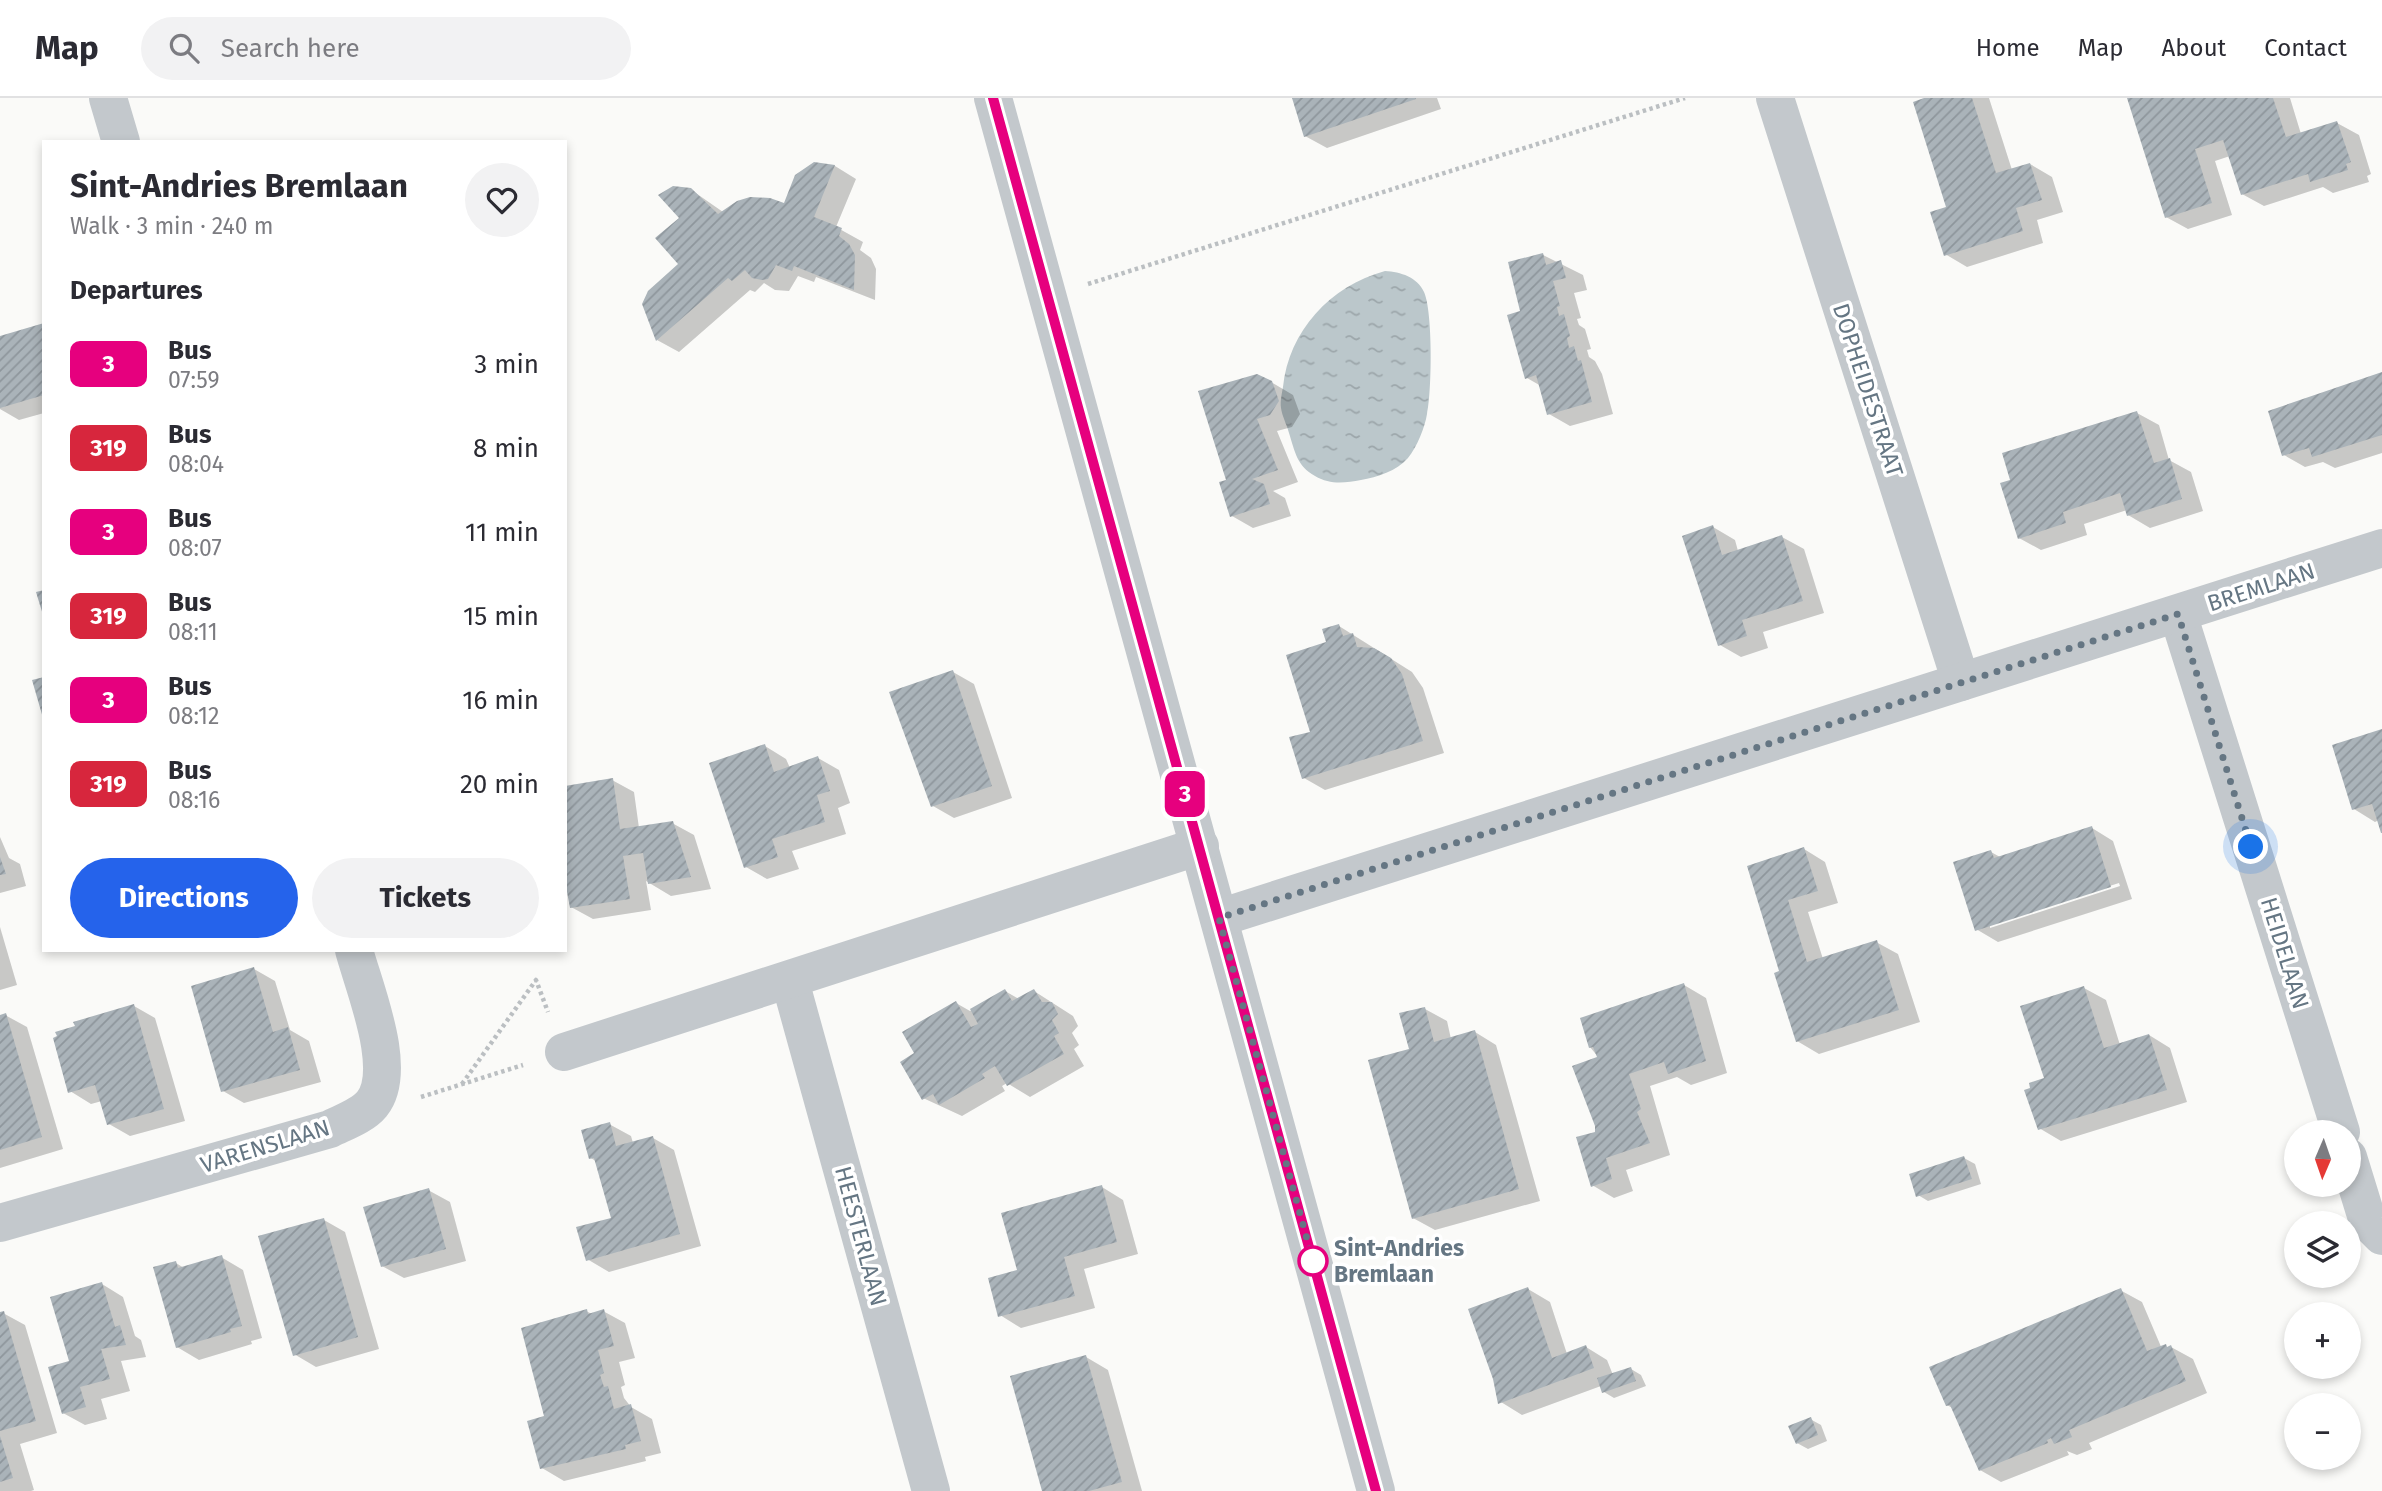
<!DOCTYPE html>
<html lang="en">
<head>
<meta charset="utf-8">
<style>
	:root { --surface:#fff; --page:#f2f2f3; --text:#2b2b33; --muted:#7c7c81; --line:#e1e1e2; --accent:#2563eb }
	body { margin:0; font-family:"Fira Sans",sans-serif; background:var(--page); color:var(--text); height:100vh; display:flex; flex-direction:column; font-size:26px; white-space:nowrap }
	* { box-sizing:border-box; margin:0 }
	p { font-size:23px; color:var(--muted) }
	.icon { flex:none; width:38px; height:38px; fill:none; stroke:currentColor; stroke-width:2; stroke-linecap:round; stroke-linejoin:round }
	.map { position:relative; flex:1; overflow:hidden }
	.sheet { position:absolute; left:42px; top:42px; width:525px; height:812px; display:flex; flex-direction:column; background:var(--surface); border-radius:0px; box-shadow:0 4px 10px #0003 }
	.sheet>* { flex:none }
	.badge { padding:0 14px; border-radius:10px; font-size:24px; line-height:46px }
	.needle { width:46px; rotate:182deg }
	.tools { position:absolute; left:2284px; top:1022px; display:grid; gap:14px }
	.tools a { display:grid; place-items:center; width:77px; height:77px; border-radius:50%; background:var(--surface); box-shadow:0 4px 10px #0003; font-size:35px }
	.you { position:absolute; width:35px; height:35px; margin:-18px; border:5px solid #fff; border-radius:50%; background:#1a73e8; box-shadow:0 0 0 10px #1a73e833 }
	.map>.badge { position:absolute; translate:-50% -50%; box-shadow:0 0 0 4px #fff }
	h2 { padding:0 28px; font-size:26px; line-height:63px }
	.round { display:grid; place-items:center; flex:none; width:74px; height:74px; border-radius:37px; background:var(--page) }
	.overview { display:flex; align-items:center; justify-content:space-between; height:119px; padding:0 28px }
	h1 { font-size:33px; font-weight:700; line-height:52px }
	.button { display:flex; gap:14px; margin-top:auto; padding:14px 28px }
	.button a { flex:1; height:80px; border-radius:42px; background:var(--accent); color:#fff; font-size:28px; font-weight:700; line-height:80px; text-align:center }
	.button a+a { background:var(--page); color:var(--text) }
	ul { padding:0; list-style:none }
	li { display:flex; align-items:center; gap:21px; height:84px; padding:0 28px }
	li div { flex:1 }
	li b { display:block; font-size:26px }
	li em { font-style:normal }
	li .badge { min-width:77px; font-weight:700; text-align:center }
	header { display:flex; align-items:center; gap:42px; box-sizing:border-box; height:98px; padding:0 35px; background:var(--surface); border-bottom:2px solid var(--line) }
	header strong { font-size:33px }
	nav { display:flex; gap:38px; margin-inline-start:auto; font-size:24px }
	.search { width:490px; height:63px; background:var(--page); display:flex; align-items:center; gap:18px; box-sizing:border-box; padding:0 24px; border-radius:38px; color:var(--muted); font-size:26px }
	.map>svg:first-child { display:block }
	.water { fill:url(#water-ripples) }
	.shadow { fill:#0003; fill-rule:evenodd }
	.building { fill:url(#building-hatch) }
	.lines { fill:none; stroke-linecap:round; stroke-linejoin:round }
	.path { stroke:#bbbfc2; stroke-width:4.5; stroke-dasharray:3.5 3.5; stroke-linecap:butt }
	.minor { stroke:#c3c8cc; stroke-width:38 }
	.line-casing { stroke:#fff; stroke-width:16 }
	.line { stroke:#e6007e; stroke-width:10 }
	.walk { stroke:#657683; stroke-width:7; stroke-dasharray:0 12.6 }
	.stop-dot { fill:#fff; stroke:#e6007e; stroke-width:3.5 }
	.labels { text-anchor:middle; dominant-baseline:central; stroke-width:7; stroke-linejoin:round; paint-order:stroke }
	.street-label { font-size:23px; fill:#657683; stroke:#fff }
	.stop-label { font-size:23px; font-weight:bold; fill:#657683; stroke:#fff; text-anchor:start }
</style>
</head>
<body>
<header>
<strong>Map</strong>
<div class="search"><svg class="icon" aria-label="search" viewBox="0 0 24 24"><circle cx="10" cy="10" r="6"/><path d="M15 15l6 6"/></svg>Search here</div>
<nav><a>Home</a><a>Map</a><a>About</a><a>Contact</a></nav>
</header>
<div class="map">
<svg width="2382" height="1393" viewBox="0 0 2382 1393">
	<defs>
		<pattern id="water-ripples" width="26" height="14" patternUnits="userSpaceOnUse" patternTransform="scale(1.75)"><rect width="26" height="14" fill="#bbc7cb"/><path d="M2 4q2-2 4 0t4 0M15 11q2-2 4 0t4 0" fill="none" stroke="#9ca6aa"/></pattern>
		<pattern id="building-hatch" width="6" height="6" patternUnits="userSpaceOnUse" patternTransform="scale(1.75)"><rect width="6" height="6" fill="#aab3b9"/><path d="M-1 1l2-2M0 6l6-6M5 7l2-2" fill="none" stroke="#8e969c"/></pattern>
	</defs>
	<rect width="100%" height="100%" fill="#fafaf8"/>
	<path class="water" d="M1385,173C1401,174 1417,179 1424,194C1433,214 1432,294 1427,316C1425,329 1417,349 1408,360C1397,373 1377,379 1361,382C1345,385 1330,387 1315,378C1297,368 1295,354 1289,335C1287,327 1282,318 1281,310C1280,303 1282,295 1283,289C1289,233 1330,188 1385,173Z"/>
	<g class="shadow">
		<path d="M1293,0H1437L1441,11L1327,50L1305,38Z"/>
		<path d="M1930,0H1989L2012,72L2030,66L2052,79L2063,114L2037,122L2043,145L1967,169L1945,156L1948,110Z"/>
		<path d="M2129,0H2290L2301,36L2337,25L2359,37L2371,76L2367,78L2369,84L2333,95L2323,89L2264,108L2242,96L2230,58L2215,63L2232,117L2188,131L2166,119Z"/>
		<path d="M815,66L835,68L856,81L836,129L863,144L860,152L871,160L876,171L875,202L816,179L814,184L798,178L789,193L775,192L764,185L755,194L750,192L679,254L657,242L680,166L681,120L690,91L723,114L785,107Z"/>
		<path d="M1543,157L1583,177L1587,192L1574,195L1581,220L1577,221L1579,227L1585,231L1591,251L1587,252L1589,259L1595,263L1602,276L1613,316L1570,328L1549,316L1541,288L1527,280L1523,214Z"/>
		<path d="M44,227V315L19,322L0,311V240Z"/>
		<path d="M2382,276V355L2335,370L2323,364L2305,369L2284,357Z"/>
		<path d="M1271,284L1293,297L1300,316L1292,329L1277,333L1298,384L1273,393L1285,400L1291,418L1253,430L1232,418L1228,383Z"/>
		<path d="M2137,315L2159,327L2169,362L2191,374L2203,413L2150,430L2128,417L2127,412L2084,426L2087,437L2041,452L2019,440L2012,383Z"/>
		<path d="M1713,429L1735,442L1738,453L1782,439L1804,451L1824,515L1763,534L1768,550L1741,559L1720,547Z"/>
		<path d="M1339,528L1412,574L1423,590L1444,655L1325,692L1304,680L1328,545Z"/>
		<path d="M953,574L974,586L1012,700L954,720L933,708Z"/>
		<path d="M2382,633V731L2379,722L2375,724L2354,711Z"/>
		<path d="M765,648L786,661L790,670L818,660L839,672L850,705L838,710L846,736L792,753L799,771L767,781L746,769Z"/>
		<path d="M612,682L634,694L639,730L672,725L694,737L711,791L671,798L646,783L651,812L593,821L571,809Z"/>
		<path d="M2092,730L2113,743L2132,801L1998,844L1976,831L1991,754L2000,759ZM2119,785L2120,788L1990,830V826Z"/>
		<path d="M0,739L9,760L20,766L26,788L0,795Z"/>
		<path d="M1804,751L1825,764L1838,805L1808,814L1823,861L1876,844L1898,856L1920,924L1819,956L1797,943L1781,874L1749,769Z"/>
		<path d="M0,829L17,887L0,892Z"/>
		<path d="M254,871L275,883L290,932L309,943L321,984L244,1005L223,993Z"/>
		<path d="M1684,887L1706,900L1727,975L1691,987L1677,979L1650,988L1670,1057L1626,1072L1633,1093L1614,1100L1592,1087L1599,960L1590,949Z"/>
		<path d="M2084,890L2106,902L2120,947L2149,937L2170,950L2187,1004L2061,1043L2039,1030L2046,981Z"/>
		<path d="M1005,893L1019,901L1034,893L1073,918L1078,928L1072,935L1079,947L1074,951L1084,968L1030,999L1007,985L1002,988L1005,993L962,1018L923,1000L917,956L956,905L970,913Z"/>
		<path d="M134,908L155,920L185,1023L130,1038L109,1026L102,1003L91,1006L70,993Z"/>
		<path d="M1425,911L1447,923L1451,941L1475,934L1496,947L1540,1103L1435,1132L1413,1120L1411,953Z"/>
		<path d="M5,917L27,929L63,1051L0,1070V919Z"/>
		<path d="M609,1026L631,1038L633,1045L653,1040L674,1052L701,1148L609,1174L587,1161L613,1121L597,1064L591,1060Z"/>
		<path d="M1964,1060L1975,1066L1981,1086L1928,1103L1918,1097Z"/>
		<path d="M1102,1089L1123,1102L1138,1156L1084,1171L1095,1210L1021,1230L1000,1217L1019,1173Z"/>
		<path d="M428,1092L450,1104L466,1163L404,1180L382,1168Z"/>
		<path d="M324,1122L345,1134L379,1251L316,1269L294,1256Z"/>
		<path d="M221,1159L243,1172L262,1240L251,1243L252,1246L199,1262L177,1249L176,1165L184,1170Z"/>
		<path d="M102,1186L123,1199L135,1238L141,1242L146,1259L121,1263L130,1293L101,1301L107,1321L85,1327L63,1315L71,1265Z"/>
		<path d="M1528,1191L1550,1204L1567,1256L1586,1249L1607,1262L1613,1277L1631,1271L1641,1277L1646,1288L1614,1300L1604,1294L1601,1288L1522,1317L1501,1304Z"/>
		<path d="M2120,1192L2142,1204L2162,1251L2171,1249L2193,1261L2207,1295L2089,1345L2092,1351L2077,1357L2067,1353L2069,1357L2001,1384L1980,1372L1954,1311L1947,1307Z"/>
		<path d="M586,1213L592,1216L603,1213L625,1225L635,1260L619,1264L625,1287L621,1289L624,1300L631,1309L652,1321L661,1355L645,1359L646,1363L564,1383L542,1370L546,1319Z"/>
		<path d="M3,1215L25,1227L57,1335L20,1346L34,1392L31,1393H0V1216Z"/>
		<path d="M1086,1259L1108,1272L1142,1393H1043Z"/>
		<path d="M1810,1321L1821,1327L1827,1343L1808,1351L1797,1345Z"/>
	</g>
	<g class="building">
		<path d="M1292,0H1416V1L1304,39Z"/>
		<path d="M1924,0H1972L1996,75L2030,65L2042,102L2016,110L2023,133L1944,158L1930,114L1946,109L1913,4Z"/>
		<path d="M2127,0H2273L2286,39L2337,23L2351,64L2346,66L2348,72L2310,84L2308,76L2241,97L2223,42L2195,51L2212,105L2165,120Z"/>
		<path d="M814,64L835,67L814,119L842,130L839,138L849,146L855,157L854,192L794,168L792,173L776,167L768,181L762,182L752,180L745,172L732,183L728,180L656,243L642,206L648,193L678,166L655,140L679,120L658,97L673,88L691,90L718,116L737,103L750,99L770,100L784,105L795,77Z"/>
		<path d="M1543,155L1546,167L1561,162L1566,180L1553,183L1560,208L1557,209L1559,218L1564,216L1570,238L1567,240L1569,250L1574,248L1578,263L1581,262L1592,304L1547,317L1536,277L1525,281L1507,217L1520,213L1508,164Z"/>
		<path d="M44,225V297L0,310V238Z"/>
		<path d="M2382,274V337L2312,359L2309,350L2282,358L2268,313Z"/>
		<path d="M1257,276L1272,283L1279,303L1270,317L1257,321L1278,372L1252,381L1264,386L1270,406L1230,419L1219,384L1226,382L1198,293Z"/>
		<path d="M2137,313L2154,365L2170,360L2182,401L2127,418L2120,395L2063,414L2066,425L2018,441L2000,385L2010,382L2002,355Z"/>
		<path d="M1713,427L1722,457L1782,437L1803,503L1742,522L1747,538L1718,548L1682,438Z"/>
		<path d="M44,492V516L43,517L36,494Z"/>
		<path d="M1339,526L1343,538L1353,535L1357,549L1374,550L1391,560L1402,576L1423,643L1302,681L1289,639L1310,634L1286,557L1326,544L1322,531Z"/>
		<path d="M953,572L992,688L931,709L889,594Z"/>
		<path d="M44,579V620H43L32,582Z"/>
		<path d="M2382,631V735H2381L2372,706L2352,712L2332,647Z"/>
		<path d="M765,646L774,674L818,658L830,693L817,697L825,724L772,741L778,759L744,770L709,665Z"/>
		<path d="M613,680L620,731L673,723L691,779L648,786L643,755L623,758L630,801L570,810L565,783V688Z"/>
		<path d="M2092,728L2111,789L1975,833L1953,764L1991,752L1994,760Z"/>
		<path d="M1804,749L1818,793L1788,802L1807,864L1877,842L1899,912L1796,944L1774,875L1779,873L1747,768Z"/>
		<path d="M0,759L6,776L0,777Z"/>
		<path d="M254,869L273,934L288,929L300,972L221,994L191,888Z"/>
		<path d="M1684,885L1706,963L1668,976L1664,964L1629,976L1641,1011L1637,1014L1650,1045L1606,1060L1612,1081L1591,1089L1576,1039L1595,1034V1028L1572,968L1597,959L1593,949L1589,950L1580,920Z"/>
		<path d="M2084,888L2104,950L2149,936L2167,992L2038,1032L2024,992L2030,990L2029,985L2044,980L2020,908Z"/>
		<path d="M1005,891L1012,903L1034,891L1042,904H1052L1058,916L1052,922L1059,935L1054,938L1064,956L1007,988L995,968L982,976L985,980L939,1007L933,996L922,1002L900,964L914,955L902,934L956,903L971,929L978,926L970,911Z"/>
		<path d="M134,906L164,1011L107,1027L95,987L68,995L53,940L57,938L55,934L75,928L73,924Z"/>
		<path d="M1425,909L1434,944L1475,932L1519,1091L1412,1121L1368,962L1409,951L1399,915Z"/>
		<path d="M6,915L42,1039L0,1052V917Z"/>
		<path d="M610,1024L616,1048L653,1038L680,1136L586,1163L576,1129L611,1120L594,1060L589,1061L581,1032Z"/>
		<path d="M1964,1058L1972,1081L1916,1099L1909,1076Z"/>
		<path d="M1102,1087L1117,1144L1064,1159L1075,1198L998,1219L988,1180L1017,1172L1001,1115Z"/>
		<path d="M429,1090L446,1151L381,1169L363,1109Z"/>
		<path d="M324,1120L358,1239L293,1258L258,1138Z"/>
		<path d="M222,1157L242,1228L230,1231L231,1234L176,1250L153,1169L176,1163L178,1170Z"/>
		<path d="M102,1184L115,1229L120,1227L126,1247L101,1251L110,1281L80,1289L86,1309L62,1316L48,1269L69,1263L50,1199Z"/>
		<path d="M1528,1189L1552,1260L1586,1247L1594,1270L1498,1306L1493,1281L1468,1211Z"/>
		<path d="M2121,1190L2147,1253L2166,1246L2167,1249L2171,1247L2186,1283L2069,1332L2072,1339L2054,1346L2051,1340L2047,1342L2048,1345L1979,1373L1950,1307L1946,1308L1929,1269Z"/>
		<path d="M587,1211L588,1216L604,1211L614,1248L598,1252L604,1275L600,1277L604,1289L608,1288L614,1311L631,1306L641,1343L625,1347L626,1351L540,1371L527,1323L544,1318L521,1230Z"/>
		<path d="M4,1213L36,1323L0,1333V1214Z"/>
		<path d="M1086,1257L1122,1384L1089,1393H1042L1010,1278Z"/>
		<path d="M1631,1269L1636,1283L1602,1295L1597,1280Z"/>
		<path d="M1811,1319L1818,1337L1796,1346L1788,1328Z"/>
		<path d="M0,1338L13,1380L0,1384Z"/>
	</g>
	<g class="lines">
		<g class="path">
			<path d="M1088,186L1685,0"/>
			<path d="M462,986L536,882L548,914"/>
			<path d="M421,999L523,967"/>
		</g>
		<g class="minor">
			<path d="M108,0L121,44"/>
			<path d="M993,0L1376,1393"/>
			<path d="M1775,0L1961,584"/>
			<path d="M2178,516L2341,1034"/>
			<path d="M1219,820L2382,450"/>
			<path d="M790,883L931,1393"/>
			<path d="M564,954L1200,748"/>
			<path d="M2348,1059L2368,1124L2382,1138"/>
			<path d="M0,1125L330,1031C344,1024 362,1018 372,1006C399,972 364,890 354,852"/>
		</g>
	</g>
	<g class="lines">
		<g class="line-casing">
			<path id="line" d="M993,0L1376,1393"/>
		</g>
		<use href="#line" class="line"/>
		<path class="walk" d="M1313,1163L1219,820L2178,516L2251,749"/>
	</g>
	<circle class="stop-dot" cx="1313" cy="1163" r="14"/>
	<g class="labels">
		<g class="street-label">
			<text transform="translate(1868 292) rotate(72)">DOPHEIDESTRAAT</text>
			<text transform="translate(2261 489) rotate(-18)">BREMLAAN</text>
			<text transform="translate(2285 855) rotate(73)">HEIDELAAN</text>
			<text transform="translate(265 1048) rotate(-17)">VARENSLAAN</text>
			<text transform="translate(861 1138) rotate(75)">HEESTERLAAN</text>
		</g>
		<g class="stop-label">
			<text x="1334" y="1150">Sint-Andries<tspan x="1334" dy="26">Bremlaan</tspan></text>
		</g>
	</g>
</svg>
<div class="tools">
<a><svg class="needle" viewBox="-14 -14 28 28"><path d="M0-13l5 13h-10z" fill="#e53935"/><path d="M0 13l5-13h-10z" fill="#7c7c81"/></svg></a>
<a><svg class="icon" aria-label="layers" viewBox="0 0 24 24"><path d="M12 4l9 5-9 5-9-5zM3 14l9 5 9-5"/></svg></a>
<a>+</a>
<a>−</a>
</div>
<div class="you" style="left:2251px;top:749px"></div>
<b class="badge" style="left:1185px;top:696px;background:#e6007e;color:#fff">3</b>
<section class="sheet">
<div class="overview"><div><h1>Sint-Andries Bremlaan</h1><p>Walk · 3 min · 240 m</p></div><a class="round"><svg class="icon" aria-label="heart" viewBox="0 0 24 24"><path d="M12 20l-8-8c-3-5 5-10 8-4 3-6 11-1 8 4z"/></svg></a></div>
<h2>Departures</h2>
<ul>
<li><span class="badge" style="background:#e6007e;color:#fff">3</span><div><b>Bus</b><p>07:59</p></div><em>3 min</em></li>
<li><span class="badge" style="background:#d7263d;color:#fff">319</span><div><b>Bus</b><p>08:04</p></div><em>8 min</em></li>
<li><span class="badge" style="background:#e6007e;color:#fff">3</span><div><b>Bus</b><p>08:07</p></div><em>11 min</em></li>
<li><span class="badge" style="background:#d7263d;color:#fff">319</span><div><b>Bus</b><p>08:11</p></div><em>15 min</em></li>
<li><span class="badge" style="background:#e6007e;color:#fff">3</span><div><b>Bus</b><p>08:12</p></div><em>16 min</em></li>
<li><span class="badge" style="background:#d7263d;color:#fff">319</span><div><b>Bus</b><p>08:16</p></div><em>20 min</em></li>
</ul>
<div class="button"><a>Directions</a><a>Tickets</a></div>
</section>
</div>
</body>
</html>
